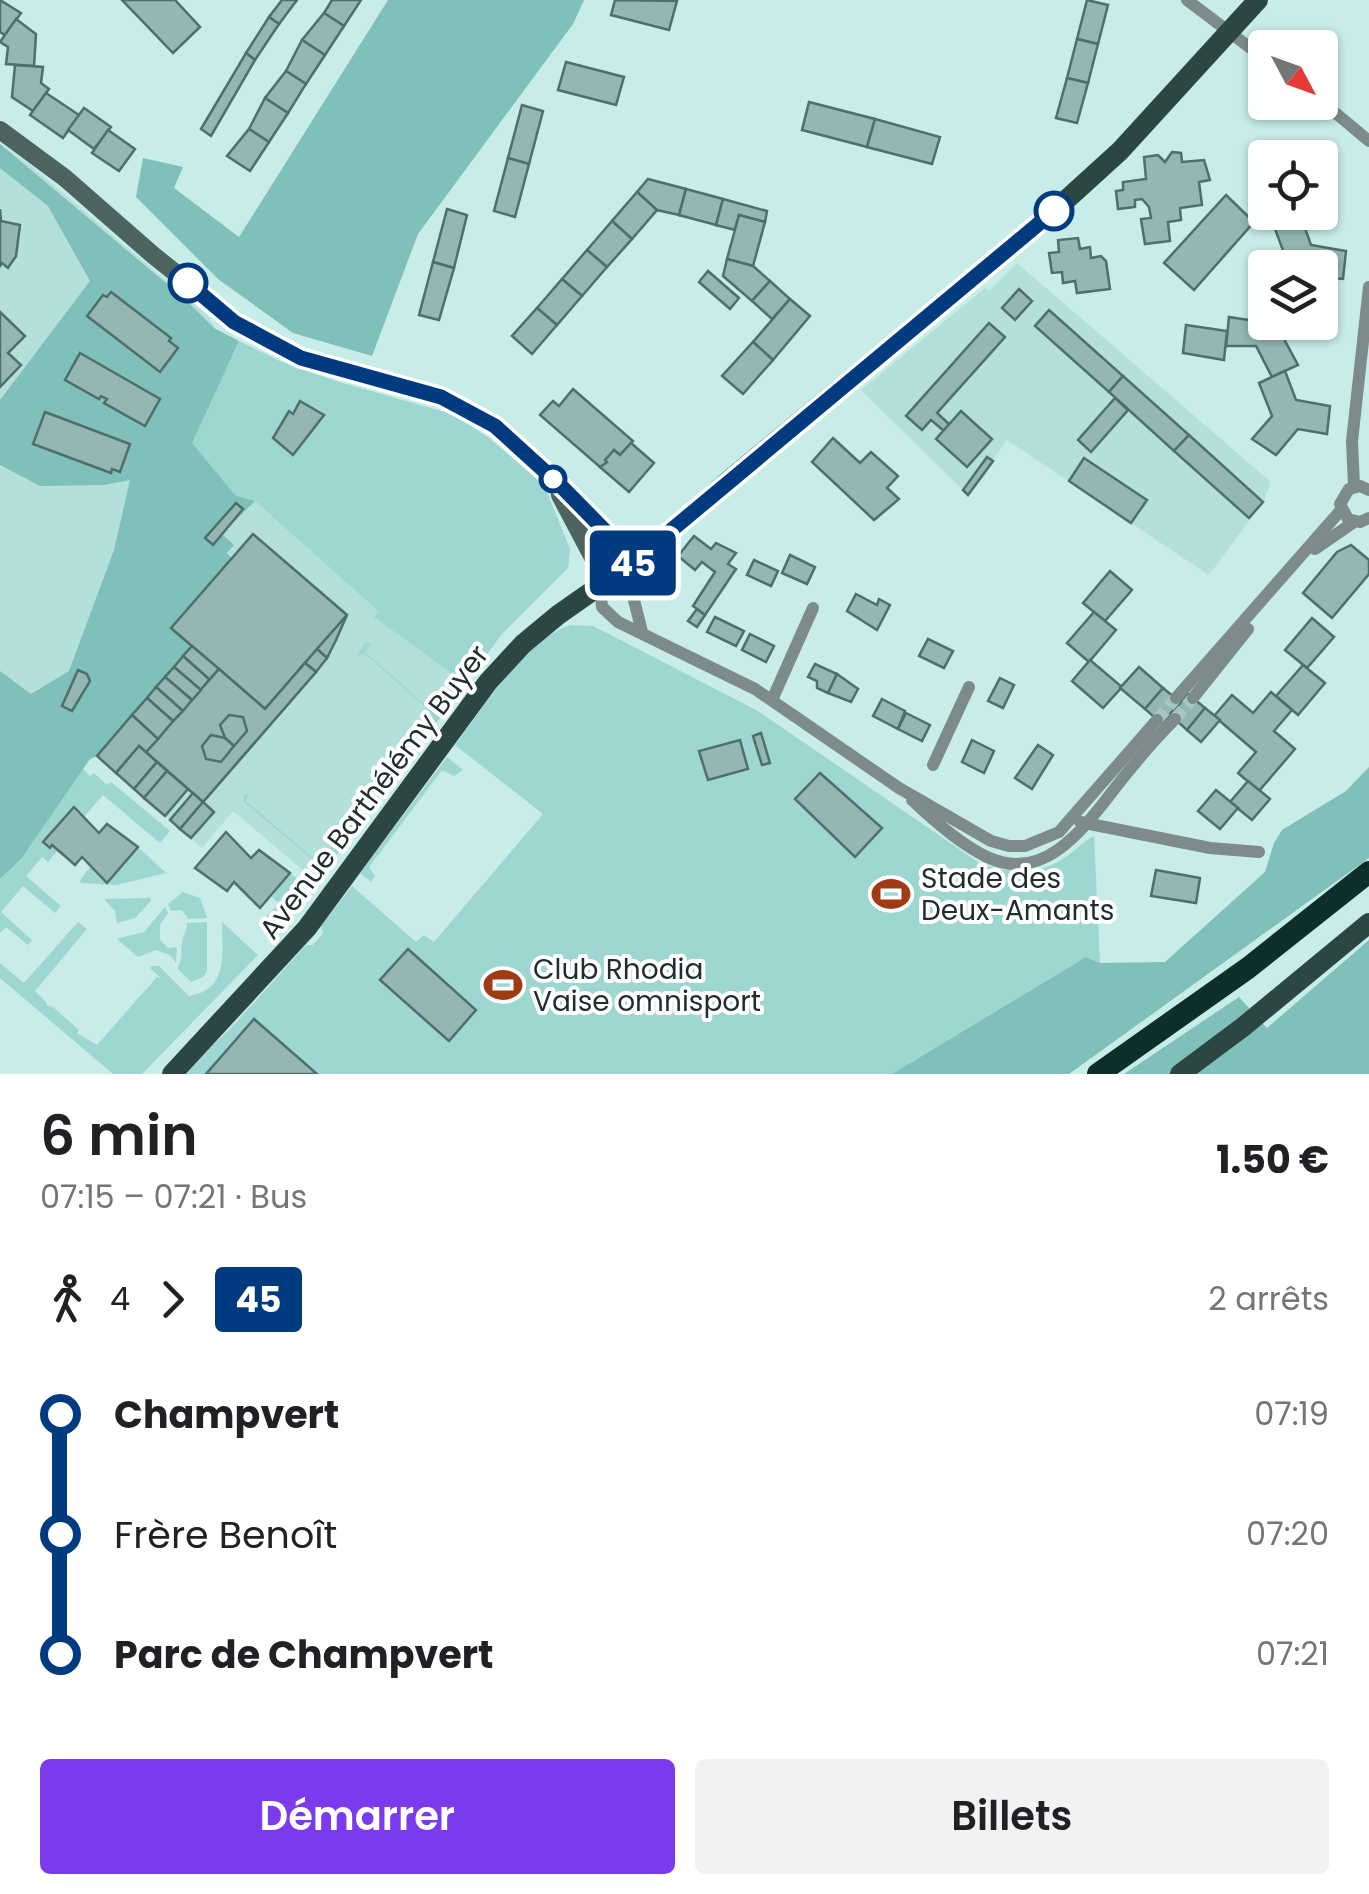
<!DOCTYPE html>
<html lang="fr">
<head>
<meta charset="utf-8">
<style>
	:root { --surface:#fff; --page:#f2f2f2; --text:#202124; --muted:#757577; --accent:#7c3aed }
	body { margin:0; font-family:Poppins,sans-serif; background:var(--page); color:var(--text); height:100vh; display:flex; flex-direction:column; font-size:38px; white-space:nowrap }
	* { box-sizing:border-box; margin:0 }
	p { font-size:32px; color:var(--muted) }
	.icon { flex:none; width:55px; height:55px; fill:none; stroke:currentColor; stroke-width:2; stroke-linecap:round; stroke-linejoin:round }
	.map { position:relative; height:1074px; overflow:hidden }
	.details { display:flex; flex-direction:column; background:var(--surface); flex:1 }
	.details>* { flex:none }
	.badge { padding:0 20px; border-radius:8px; font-size:35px; line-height:65px }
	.needle { width:65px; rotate:131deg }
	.fabs { position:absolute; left:1248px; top:30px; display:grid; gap:20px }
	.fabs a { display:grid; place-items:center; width:90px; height:90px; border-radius:10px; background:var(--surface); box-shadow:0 2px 8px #0004; font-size:50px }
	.map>.badge { position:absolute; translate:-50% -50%; box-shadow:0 0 0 5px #fff }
	.legs { display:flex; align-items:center; gap:15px; height:110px; padding:0 40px; font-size:32px }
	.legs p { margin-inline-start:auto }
	.overview { display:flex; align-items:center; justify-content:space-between; height:170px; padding:0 40px }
	h1 { font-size:55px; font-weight:600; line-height:75px }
	.cta { display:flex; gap:20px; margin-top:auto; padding:20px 40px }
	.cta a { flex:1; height:115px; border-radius:10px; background:var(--accent); color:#fff; font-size:40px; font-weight:600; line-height:115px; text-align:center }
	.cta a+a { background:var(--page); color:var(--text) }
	ul { padding:0 40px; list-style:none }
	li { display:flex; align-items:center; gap:35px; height:120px; font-size:38px }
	li i { display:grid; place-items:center; width:15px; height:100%; margin:0 12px; background:currentColor }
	li i::after { content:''; width:25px; height:25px; margin:-12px; border:8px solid; border-radius:50%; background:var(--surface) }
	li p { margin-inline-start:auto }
	li:first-child i { background:linear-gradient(#0000 50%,currentColor 0) }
	li:last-child i { background:linear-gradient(currentColor 50%,#0000 0) }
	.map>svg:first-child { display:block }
	.built { fill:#b3e0db }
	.green { fill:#9ed7d1 }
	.forest { fill:#7fc0ba }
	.building { fill:#94b7b3; stroke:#4e6f6c; stroke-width:2.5; fill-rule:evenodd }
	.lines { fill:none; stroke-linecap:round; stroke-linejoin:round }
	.street-tunnel { stroke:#a6c6c2; stroke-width:12; stroke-dasharray:12 6; stroke-linecap:butt }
	.street { stroke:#7d8c8a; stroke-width:12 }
	.secondary { stroke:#4d6360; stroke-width:18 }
	.primary { stroke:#2b4643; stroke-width:20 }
	.highway { stroke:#0d2e2b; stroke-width:22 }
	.line-1-casing { stroke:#fff; stroke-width:22 }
	.line-1 { stroke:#003b80; stroke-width:15 }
	.stop-1-dot { fill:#fff; stroke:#003b80; stroke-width:5 }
	.labels { text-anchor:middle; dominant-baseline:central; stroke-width:8; stroke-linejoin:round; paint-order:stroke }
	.street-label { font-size:28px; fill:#1f2d2c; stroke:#fff }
	.poi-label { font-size:28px; fill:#1f2d2c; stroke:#fff; text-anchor:start }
</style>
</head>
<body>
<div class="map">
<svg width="1369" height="1074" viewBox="0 0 1369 1074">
	<rect width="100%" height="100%" fill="#c8ece8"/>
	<g class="built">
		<path d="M0,144L30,165L210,318L219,338L56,716L0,676Z"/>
		<path d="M1017,263L1271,482L1263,502L1209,575L1007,440L968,495L861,390L985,288L989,291Z"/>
		<path d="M255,501L378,611L471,676L317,882L233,811L202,848L97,756L192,646L171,628L231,559L222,534Z"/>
	</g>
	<g class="green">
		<path d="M239,341L282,362L336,381L455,415L489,438L544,485L570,549L568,568L502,634L456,696L446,692L457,677L374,617L378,611L255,501L235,495L191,443Z"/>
		<path d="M571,625L593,626L607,633L758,711L981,864C1007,873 1037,875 1061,860C1073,853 1082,842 1094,836L1100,963L1086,957L892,1074H182L230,1029L306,945H313L323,933L321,926L352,886L416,942L424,935L434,942L543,814L455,745C484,707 524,640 571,625Z"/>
		<path d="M365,643L371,644L365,652L440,718L327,867L320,866L244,802L243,797L249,793L246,801L319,863L427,720L424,715L428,709L364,653L357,656Z"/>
		<path d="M447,757L463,770L454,776L442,770L369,867L375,876L371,882L360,873Z"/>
		<path d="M83,769L90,776L94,773L107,785L111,782L170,831L160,843L103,795L83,818L73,807L44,841L58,850L48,862L42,857L26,876L61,906L55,913L23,886L1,912L32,940L28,945L6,927L0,933V879L22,858Z"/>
		<path d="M138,847L166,873L116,885L81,883L80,880L92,865L108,882Z"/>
		<path d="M290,873L302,883L294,894L300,899L310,890L274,938L259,925L279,903L272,897Z"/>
		<path d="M183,892L200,898L207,918L188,919L182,910L171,911L168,904Z"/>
		<path d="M146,898L150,897L151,901L135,918L117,923L115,911L104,899Z"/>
		<path d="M165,907L168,913L160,925V940L168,948L177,947L176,963L170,955L156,950L138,957L117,939L144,932Z"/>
		<path d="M78,922L87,929L35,991L47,1003L46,1005L53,1007L79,1030L77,1033L97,1045L157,977L161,978L150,968L152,966H159L189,996C229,990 222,954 222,922L258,955L142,1074H113L0,978V963L24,983Z"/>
		<path d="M207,922V971L203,977L191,982L177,968C184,958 180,952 182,942C183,935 187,932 187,923Z"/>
	</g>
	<g class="forest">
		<path d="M388,0H584L573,24L418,234L372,356L293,333L218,279L136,197L143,158L183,167L174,188L239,237Z"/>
		<path d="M0,144L185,299L214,328L239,341L192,443L235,495L255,501L222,534L234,545L227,553L232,558L172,627L192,646L97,756L90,759L22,858L0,879V671L31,694L69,671L114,550L130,480L104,485L40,486L0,465V400L90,281L48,206L0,168Z"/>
		<path d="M1369,767V858L1069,1074H892L1086,957L1100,963L1165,962L1265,872L1274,843L1282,830L1346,791Z"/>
		<path d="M1369,940V1074H1124L1239,997L1267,1028Z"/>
	</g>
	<g class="building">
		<path d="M0,0L21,13L5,35L0,32Z"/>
		<path d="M122,0H175L200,27L173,53Z"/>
		<path d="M282,0H297L279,24L269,17Z"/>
		<path d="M332,0H361L344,26L324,13Z"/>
		<path d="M615,0L677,1L669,30L611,15Z"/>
		<path d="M1087,0L1108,5L1098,44L1077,39Z"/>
		<path d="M324,13L344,26L325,55L302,40Z"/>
		<path d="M269,17L279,24L255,60L246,53Z"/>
		<path d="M16,19L36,34L34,66L6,64L8,47L0,42Z"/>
		<path d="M1077,39L1098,44L1088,83L1067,78Z"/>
		<path d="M302,40L325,55L306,84L286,71Z"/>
		<path d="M246,53L255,60L211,136L201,129Z"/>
		<path d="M566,62L624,77L616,105L558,90Z"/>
		<path d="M15,65L43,67L41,83L49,89L33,111L12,97Z"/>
		<path d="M286,71L306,84L288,113L265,98Z"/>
		<path d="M1067,78L1088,83L1077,123L1056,118Z"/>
		<path d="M46,93L79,115L63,138L30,115Z"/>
		<path d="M265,98L288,113L269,142L249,129Z"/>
		<path d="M809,102L875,119L867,147L802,130Z"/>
		<path d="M522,105L543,111L529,164L508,158Z"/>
		<path d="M84,108L111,127L94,149L68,130Z"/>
		<path d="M875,119L940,137L932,164L867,147Z"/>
		<path d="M249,129L269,142L250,171L227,156Z"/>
		<path d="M108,130L135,149L119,171L92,153Z"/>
		<path d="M1172,152L1181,153L1182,162L1204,160L1210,180L1199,182L1202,205L1180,208L1181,220L1168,222L1170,241L1145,244L1141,219L1151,218L1149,207L1142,199L1135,200V207L1118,209L1116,191L1123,190V182L1146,179L1144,157L1158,155L1165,162Z"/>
		<path d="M508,158L529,164L515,217L494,211Z"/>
		<path d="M648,179L686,189L679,215L657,210L637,192Z"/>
		<path d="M686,189L723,199L716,225L679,215Z"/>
		<path d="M637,192L657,210L632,239L612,221Z"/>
		<path d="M1226,195L1254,222L1194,290L1164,263Z"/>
		<path d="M723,199L767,211L765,222L739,215L735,230L716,225Z"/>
		<path d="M0,209L1,221L20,225L16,256L8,268L2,263L0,266Z"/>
		<path d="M447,209L467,215L454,268L433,262Z"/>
		<path d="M739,215L765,222L753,266L727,259Z"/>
		<path d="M1301,217L1311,245L1346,251L1343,279L1322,277L1320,268H1283L1287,261L1275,229Z"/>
		<path d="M612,221L632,239L607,267L587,250Z"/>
		<path d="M1078,238L1080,249L1090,247L1091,258L1101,256L1106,261L1110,289L1077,293L1075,281L1063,283L1062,272L1052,273L1049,253L1059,252L1058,240Z"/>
		<path d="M587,250L607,267L582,296L562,279Z"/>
		<path d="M727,259L753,266L770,281L752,301L723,276Z"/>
		<path d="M433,262L454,268L439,320L419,315Z"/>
		<path d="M708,271L739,298L730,309L699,282Z"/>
		<path d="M562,279L582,296L557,325L537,308Z"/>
		<path d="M770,281L790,299L772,319L752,301Z"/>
		<path d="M1019,289L1032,301L1015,320L1002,308Z"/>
		<path d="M111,292L171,338L169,341L178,348L160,372L87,316L103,295L107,297Z"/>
		<path d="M790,299L810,316L773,360L753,342Z"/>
		<path d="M537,308L557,325L532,354L512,336Z"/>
		<path d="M1049,310L1123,376L1109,392L1035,326Z"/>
		<path d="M0,312L25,336L8,353L21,365L0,387Z"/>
		<path d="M1229,317L1249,320L1265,317V322H1293L1284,339L1298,365L1272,377L1256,346H1226Z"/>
		<path d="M989,323L1005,337L937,413L949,424L944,431L931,420L922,430L906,416Z"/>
		<path d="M1186,325L1227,331L1224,360L1183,353Z"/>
		<path d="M753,342L773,360L743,394L722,376Z"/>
		<path d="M80,353L160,399L145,426L104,403L107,399L101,396L99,399L65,380Z"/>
		<path d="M1285,371L1296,400L1330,406L1327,434L1298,429L1276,455L1252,439L1272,416L1259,383Z"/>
		<path d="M1123,376L1189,435L1174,451L1109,392Z"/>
		<path d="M573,389L633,441L620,455L614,450L604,467H600L540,415L553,401L559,406Z"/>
		<path d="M1115,398L1128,410L1091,452L1078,440Z"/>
		<path d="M300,401L324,415L293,455L273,438L289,411L293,414Z"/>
		<path d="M961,411L992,439L967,467L936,439Z"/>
		<path d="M45,412L130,444L120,472L112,469L111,473L33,444Z"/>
		<path d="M1189,435L1263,502L1249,518L1174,451Z"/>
		<path d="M833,438L860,463L871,452L898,476L887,488L899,499L874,520L812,462Z"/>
		<path d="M631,443L654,463L629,492L600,467L607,462L605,460L614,450L620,455Z"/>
		<path d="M987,457L993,461L968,495L963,490Z"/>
		<path d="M1084,458L1147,500L1131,523L1069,481Z"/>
		<path d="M236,503L243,509L213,545L205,538Z"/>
		<path d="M253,534L347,615L265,709L171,628Z"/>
		<path d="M694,536L711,549L716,543L736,553L728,564L736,569L705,615L693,606L715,572L702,562L695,570L678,556Z"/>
		<path d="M1351,545L1369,560V574L1332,618L1303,593L1337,552Z"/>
		<path d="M790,555L815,567L807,584L782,573Z"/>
		<path d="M754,560L778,571L771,586L747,575Z"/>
		<path d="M1110,571L1132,590L1105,621L1083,603Z"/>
		<path d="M856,594L877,605L879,599L890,605L877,630L847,611Z"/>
		<path d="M697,609L705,615L697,627L688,621Z"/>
		<path d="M1094,612L1116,630L1089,662L1067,643Z"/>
		<path d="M347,615L336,640L327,658L317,649Z"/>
		<path d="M715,617L744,631L736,646L707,632Z"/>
		<path d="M1312,618L1334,637L1307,668L1285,650Z"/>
		<path d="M750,634L774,646L766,662L742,650Z"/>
		<path d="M928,639L953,651L944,668L919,656Z"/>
		<path d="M192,646L219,669L210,680L183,656Z"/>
		<path d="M317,649L327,658L316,672L305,663Z"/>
		<path d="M183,656L210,680L201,690L174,667Z"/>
		<path d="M1090,660L1122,687L1103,708L1072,681Z"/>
		<path d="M305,663L316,672L203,802L146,752L219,669L265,709ZM222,690L257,720L204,782L169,752Z"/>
		<path d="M305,663L316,672L203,802L146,752L219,669L265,709Z"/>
		<path d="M815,664L837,674L828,693L817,688V681L808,677Z"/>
		<path d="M1303,665L1325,683L1298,715L1276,696Z"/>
		<path d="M174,667L201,690L192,700L165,677Z"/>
		<path d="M1139,667L1163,688L1145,709L1120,688Z"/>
		<path d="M78,670L87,674L90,681L72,711L62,706Z"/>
		<path d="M837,674L858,689L851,702L828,693Z"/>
		<path d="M165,677L192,700L183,711L156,687Z"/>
		<path d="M1000,678L1014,685L1003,708L988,701Z"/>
		<path d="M156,687L183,711L173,721L147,698Z"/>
		<path d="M1163,688L1180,702L1162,724L1145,709Z"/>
		<path d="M1271,692L1292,710L1274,731L1295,749L1259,791L1238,773L1256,752L1214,716L1232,695L1253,713Z"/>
		<path d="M1188,694L1205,708L1187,730L1170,715Z"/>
		<path d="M147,698L173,721L158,739L132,715Z"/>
		<path d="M882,699L905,711L898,729L873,716Z"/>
		<path d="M1205,708L1220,720L1201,742L1187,730Z"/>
		<path d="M906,713L930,725L922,741L898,729Z"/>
		<path d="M132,715L158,739L146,752L139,746L116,773L97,756Z"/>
		<path d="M229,715L243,717L247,731L234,746L225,738L220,725Z"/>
		<path d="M761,733L770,763L762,765L753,736Z"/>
		<path d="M211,735L225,738L234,746L221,762L206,759L202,746Z"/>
		<path d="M740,740L748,769L708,780L699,751Z"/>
		<path d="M972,740L994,751L984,773L962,762Z"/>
		<path d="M1038,745L1053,755L1032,789L1015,778Z"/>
		<path d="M139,746L157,762L134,789L116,773Z"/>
		<path d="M157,762L167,771L144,798L134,789Z"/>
		<path d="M167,771L188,789L165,816L144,798Z"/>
		<path d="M820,773L882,828L855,857L795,799Z"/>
		<path d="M1248,781L1270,799L1252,820L1230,802Z"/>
		<path d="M1216,790L1238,808L1220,829L1198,811Z"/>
		<path d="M193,793L203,802L180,829L170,820Z"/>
		<path d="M203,802L214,812L191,838L180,829Z"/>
		<path d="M74,807L99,833L107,824L138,847L107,883L82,857L75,865L52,845L50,848L43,842Z"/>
		<path d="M226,832L251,858L259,850L290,873L260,908L234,882L227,891L195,868Z"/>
		<path d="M1156,870L1200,878L1196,903L1151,896Z"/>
		<path d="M408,949L476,1010L449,1041L380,980Z"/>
		<path d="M254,1019L317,1074H206Z"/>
	</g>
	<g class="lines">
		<g class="street-tunnel">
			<path d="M1175,719L1193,698"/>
			<path d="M1157,720L1176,698"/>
		</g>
		<g class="street">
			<path d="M1187,0L1265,59"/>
			<path d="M1320,100L1369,141"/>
			<path d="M1354,486L1352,441L1369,287"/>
			<path d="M1369,490L1360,486L1349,489L1340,504L1348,519L1360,522L1369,518"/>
			<path d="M1315,549L1354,522"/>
			<path d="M626,568L642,632"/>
			<path d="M600,586L602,607L618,622L755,689L899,788L991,841L1009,846H1025L1059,832L1157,720"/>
			<path d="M1176,698L1341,510"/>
			<path d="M1193,698L1248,629"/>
			<path d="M772,700L813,608"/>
			<path d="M933,765L969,687"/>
			<path d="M912,800C934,821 960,844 987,857C1049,886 1090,819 1123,778C1139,758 1156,738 1175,719"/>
			<path d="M1080,822L1210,848L1259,852"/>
		</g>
		<g class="secondary">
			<path d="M0,130L65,178L153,255L244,328L301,357L441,397L495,427L561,486L615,542L626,568"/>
			<path d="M560,495L597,565L600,586"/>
		</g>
		<g class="primary">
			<path d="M172,1074L307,928L488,682L523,644L558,615L645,554L727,482L1054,211L1120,151L1258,0"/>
			<path d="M1180,1074L1243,1027L1369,923"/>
		</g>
		<path class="highway" d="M1098,1074L1248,968L1369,872"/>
	</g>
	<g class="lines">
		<g class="line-1-casing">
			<path id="line-1" d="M188,283L234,322L301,358L441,397L495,426L561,486L616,542L626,568L1054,211"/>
		</g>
		<use href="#line-1" class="line-1"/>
	</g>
	<defs>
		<g id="stadium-bare" transform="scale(3)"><path d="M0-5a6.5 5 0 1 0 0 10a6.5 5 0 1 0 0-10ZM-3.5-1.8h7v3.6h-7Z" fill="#a13b16" stroke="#fff" stroke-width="2.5" paint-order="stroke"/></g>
	</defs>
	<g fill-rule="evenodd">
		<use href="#stadium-bare" x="891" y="894"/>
		<use href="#stadium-bare" x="503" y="985"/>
	</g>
	<g class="stop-1-dot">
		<circle cx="1054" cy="211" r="18"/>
		<circle cx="188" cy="283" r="18"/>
		<circle cx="553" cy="479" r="12"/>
	</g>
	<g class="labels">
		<g class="street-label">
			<text transform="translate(374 792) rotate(-53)">Avenue Barthélémy Buyer</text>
		</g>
		<g class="poi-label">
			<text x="921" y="878">Stade des<tspan x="921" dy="32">Deux-Amants</tspan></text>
			<text x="533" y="969">Club Rhodia<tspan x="533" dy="32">Vaise omnisport</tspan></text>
		</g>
	</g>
</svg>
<div class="fabs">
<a><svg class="needle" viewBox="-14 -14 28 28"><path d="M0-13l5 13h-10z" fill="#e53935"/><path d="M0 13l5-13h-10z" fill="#757577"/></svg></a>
<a><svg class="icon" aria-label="locate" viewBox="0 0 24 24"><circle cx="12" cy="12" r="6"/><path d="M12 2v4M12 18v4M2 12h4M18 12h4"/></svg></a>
<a><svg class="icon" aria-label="layers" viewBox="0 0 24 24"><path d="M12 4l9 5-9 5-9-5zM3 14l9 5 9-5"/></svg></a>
</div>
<b class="badge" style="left:633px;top:563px;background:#003b80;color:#fff">45</b>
</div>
<section class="details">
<div class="overview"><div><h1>6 min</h1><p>07:15 – 07:21 · Bus</p></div><b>1.50 €</b></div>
<div class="legs"><svg class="icon" aria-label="walk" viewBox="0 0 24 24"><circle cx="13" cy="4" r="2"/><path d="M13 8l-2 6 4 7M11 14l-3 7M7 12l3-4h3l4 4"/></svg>4<svg class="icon" aria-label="forward" viewBox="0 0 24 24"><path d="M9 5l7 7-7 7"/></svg><b class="badge" style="background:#003b80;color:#fff">45</b><p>2 arrêts</p></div>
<ul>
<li><i style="color:#003b80"></i><b>Champvert</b><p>07:19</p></li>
<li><i style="color:#003b80"></i><span>Frère Benoît</span><p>07:20</p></li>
<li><i style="color:#003b80"></i><b>Parc de Champvert</b><p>07:21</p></li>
</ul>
<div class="cta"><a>Démarrer</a><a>Billets</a></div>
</section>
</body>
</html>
